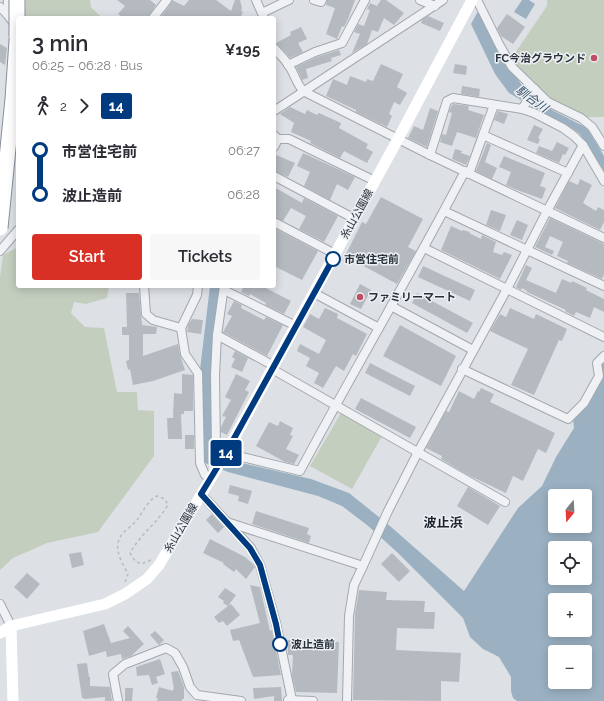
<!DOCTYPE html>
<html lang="en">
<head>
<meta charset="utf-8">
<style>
	:root { --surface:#fff; --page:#f7f7f7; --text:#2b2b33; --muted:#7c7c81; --accent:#d93025 }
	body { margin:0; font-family:Raleway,"Noto Sans JP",sans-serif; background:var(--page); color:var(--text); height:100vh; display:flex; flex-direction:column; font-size:15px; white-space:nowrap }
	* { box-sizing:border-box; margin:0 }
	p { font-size:13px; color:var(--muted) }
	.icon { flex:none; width:22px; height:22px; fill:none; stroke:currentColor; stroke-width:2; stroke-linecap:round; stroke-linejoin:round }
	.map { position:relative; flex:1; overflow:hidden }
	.sheet { position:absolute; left:16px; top:16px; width:260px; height:272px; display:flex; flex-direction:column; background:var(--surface); border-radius:4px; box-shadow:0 2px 10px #0003 }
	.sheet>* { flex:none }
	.badge { padding:0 8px; border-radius:3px; font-size:14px; line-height:26px }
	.needle { width:26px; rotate:198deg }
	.tools { position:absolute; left:548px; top:489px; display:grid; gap:8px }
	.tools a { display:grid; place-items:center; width:44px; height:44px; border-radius:4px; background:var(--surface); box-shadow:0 2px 10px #0003; font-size:20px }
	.map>.badge { position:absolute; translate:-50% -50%; box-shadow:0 0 0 2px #fff }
	.legs { display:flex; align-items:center; gap:6px; height:44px; padding:0 16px; font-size:13px }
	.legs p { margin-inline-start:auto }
	.summary { display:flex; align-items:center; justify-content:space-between; height:68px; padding:0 16px }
	h1 { font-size:22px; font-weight:600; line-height:30px }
	.button { display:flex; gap:8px; margin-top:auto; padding:8px 16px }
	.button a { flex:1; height:46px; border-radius:4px; background:var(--accent); color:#fff; font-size:16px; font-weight:600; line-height:46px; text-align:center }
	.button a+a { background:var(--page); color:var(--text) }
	ul { padding:0 16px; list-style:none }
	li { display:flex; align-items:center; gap:14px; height:44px; font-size:15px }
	li i { display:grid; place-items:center; width:6px; height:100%; margin:0 5px; background:currentColor }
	li i::after { content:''; width:10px; height:10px; margin:-5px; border:3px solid; border-radius:50%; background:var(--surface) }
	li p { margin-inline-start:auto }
	li:first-child i { background:linear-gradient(#0000 50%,currentColor 0) }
	li:last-child i { background:linear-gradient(currentColor 50%,#0000 0) }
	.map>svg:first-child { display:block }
	.green { fill:#c4cebf }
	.water { fill:#9bb1c2; fill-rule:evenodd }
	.building { fill:#b5bac1 }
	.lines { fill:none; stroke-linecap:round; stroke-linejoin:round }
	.street-casing { stroke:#a3a8ae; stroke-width:10 }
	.path { stroke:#b7bbc0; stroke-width:1.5; stroke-dasharray:3 3; stroke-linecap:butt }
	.street { stroke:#eff1f4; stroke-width:8 }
	.secondary { stroke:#fff; stroke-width:11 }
	.highway-bridge-casing { stroke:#868f9a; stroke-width:17; stroke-linecap:butt }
	.highway-bridge { stroke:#fff; stroke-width:15 }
	.line-1-casing { stroke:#fff; stroke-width:9 }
	.line-1 { stroke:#003b80; stroke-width:6 }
	.poi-dot { fill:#c04c66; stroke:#eceff3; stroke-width:1.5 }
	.stop-1-dot { fill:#fff; stroke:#003b80; stroke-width:2 }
	.labels { text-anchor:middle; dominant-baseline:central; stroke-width:3; stroke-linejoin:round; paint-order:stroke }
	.poi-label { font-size:11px; font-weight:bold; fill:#28303a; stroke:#eceff3; text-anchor:end }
	.street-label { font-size:11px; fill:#28303a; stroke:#eceff3 }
	.stop-label { font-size:11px; font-weight:bold; fill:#28303a; stroke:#eceff3; text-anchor:start }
	.water-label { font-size:12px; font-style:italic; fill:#36516a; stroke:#eceff3 }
	.quarter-label { font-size:13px; font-weight:bold; fill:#1a212b; stroke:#eceff3 }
</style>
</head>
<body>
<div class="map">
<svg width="604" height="701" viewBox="0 0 604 701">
	<rect width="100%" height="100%" fill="#dde1e5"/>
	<g class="green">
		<path d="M26,0H90L91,7L102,18H25Z"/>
		<path d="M547,0H604V117H588L550,100L511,59L547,6Z"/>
		<path d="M18,247V286H109L107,298L86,304L74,302L71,313L85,327L104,328L117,392H137L138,410L154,411V456L98,532L47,543L13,558L0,570V277L3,255Z"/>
		<path d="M341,413L382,436L352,489L310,466Z"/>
	</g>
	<g class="water">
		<path d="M522,0H529L535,4L526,19L514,12Z"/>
		<path d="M480,12L505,60L521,84L552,110L587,128L604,156V171L580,134L570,127L536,109L509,93L495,74L471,24L477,13Z"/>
		<path d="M210,286H221L214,452L242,463L311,479L349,493L390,526L464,591L518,508L542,486L556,457L574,428L573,419L592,398L603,378L601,365L604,361V701H517L513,698L511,691V677L499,657L483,649L470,637L463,618L397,552L367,525L342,506L318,496L228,472L205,463L203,460L199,378ZM555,496H585V526H555ZM555,548H585V578H555ZM555,600H585V630H555ZM555,652H585V682H555Z"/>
	</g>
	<g class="building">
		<path d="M117,0H150L156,5L148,18H123L118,14L125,6Z"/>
		<path d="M172,0L184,6L189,0H216L231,11L235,0H240L242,8L241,11L243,12L240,18H160L171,3Z"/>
		<path d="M327,0H355L348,19L344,27L342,26L337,39L326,34L335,8L326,5Z"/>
		<path d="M381,0H386L404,13L394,25L384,18L378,32L372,30L367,44L352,53L360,34L354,32L358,24L364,26L370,10L367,9L370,3L377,6Z"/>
		<path d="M507,14L525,27L513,44L501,36L497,28Z"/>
		<path d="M428,16L444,23L440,31L421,23L422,20Z"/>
		<path d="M301,27L307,39L298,43L303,52L290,58L276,43L291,35L290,32Z"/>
		<path d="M0,44L7,48L5,65L0,62Z"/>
		<path d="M339,50L341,55L331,58L332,61L306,69L308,78L302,80L296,67L317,57Z"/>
		<path d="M381,64L403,74L397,87L407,93L400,105L394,102L389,114L392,116L387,127L356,112V110L326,96L333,79L347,85L350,76L366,82L367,79L373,81Z"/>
		<path d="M455,64L467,66L466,75L453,73Z"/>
		<path d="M462,86L480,89L479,97L461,94Z"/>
		<path d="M454,104L469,106L468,110L484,115L476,138L457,132L452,146L440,142L442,134L446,135L452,113L449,112L452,105Z"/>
		<path d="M290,107L305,114L307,110L317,115L319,113L341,123L339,128L368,144L366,148L373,152L367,163L344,151L340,158L310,143L311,141L291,132L294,123L280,114Z"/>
		<path d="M430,108L438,111L427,147L408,138L414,126L423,130Z"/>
		<path d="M498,111L508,114L504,124L494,120Z"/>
		<path d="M534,125L543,129L538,138L540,139L538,144L527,140Z"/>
		<path d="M557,142L569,148L565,155L563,154L559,163L536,153L539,146L552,151Z"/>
		<path d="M487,143L491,145L485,162L497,168L492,179L476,171Z"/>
		<path d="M455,149L462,151L461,153L470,156L466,165L452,159Z"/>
		<path d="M303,153L355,177L348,190L337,184L330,200L304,186L310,172L297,166Z"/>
		<path d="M274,154L295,163L288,177L274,171Z"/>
		<path d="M504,156L545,173L540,186L546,188L542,199L517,190L506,185L511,172L499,167Z"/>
		<path d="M580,179L592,185L583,203L596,211L598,207L604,210V222L600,230L555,208L569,181L578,185Z"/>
		<path d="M274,187L302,203L304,198L338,216L324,242L299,229L306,216L291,208L283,221L274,217Z"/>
		<path d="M381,197L423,219L408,247L416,251L397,284L345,256L362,222L366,224Z"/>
		<path d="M491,210L506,215L500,231L486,225Z"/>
		<path d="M550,218L604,244V274L602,279L567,263L568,261L557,256L563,242L550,236L545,247L554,251L552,255L535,247Z"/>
		<path d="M517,220L528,225L522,240L510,235Z"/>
		<path d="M451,226L462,231L463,230L470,232L469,233L481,239L482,235L496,242L493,252L502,255L504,252L512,255L500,279L441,250Z"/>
		<path d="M274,228L318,251L302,280L274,266Z"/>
		<path d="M526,265L532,268L526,280L556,293L562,279L571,283L572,281L587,288L586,290L604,299V312L594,307L590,318L576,312L574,316L565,311L566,310L527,292V291L522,288L521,290L516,287Z"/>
		<path d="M423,266L475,290L470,301L418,277Z"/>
		<path d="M360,284L371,290L361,309L350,304Z"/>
		<path d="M244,286H262L291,301L284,314L265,305L266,303L250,294L249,296L241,292Z"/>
		<path d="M126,293H139L142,325L157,327L156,334H143V356L178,344L180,355L185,370L153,381L133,385L130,369L128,370L126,361L129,360V335H122V327H127Z"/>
		<path d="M417,293L473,323L467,333L412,303Z"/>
		<path d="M234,301L242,305L241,308L264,320L266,317L283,325L267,356L223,332L232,316L227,314Z"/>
		<path d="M325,308L338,314L337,318L367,334L356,356L353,354L344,371L336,366L323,388L314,383L319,373L306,366L310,358L297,351L300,344L319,354L326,340L303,327L310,314L319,319Z"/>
		<path d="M510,308L534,319L536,314L567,329L562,341L559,340L534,395L511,385L528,349L490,331L500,314L506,317Z"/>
		<path d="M192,319L203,320L201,334L187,332L188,325Z"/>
		<path d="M400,325L456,356L441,386L383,356Z"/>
		<path d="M235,351L248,358L242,372L231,367L235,359L232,357Z"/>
		<path d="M370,363L415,386L410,396L365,373Z"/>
		<path d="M182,374L193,375V411H184V414H181L182,439H168L167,418H173L174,393L182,394Z"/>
		<path d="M236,374L250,381L245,390L249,392L227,435L221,432V427L226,417L222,416L231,400L225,397Z"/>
		<path d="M481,388L494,394L490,402L555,433L546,453L538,449L523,481L513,476L506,493L468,475L441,459L442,456L426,448L446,411L449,412L459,391L474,399L478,391L479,392Z"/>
		<path d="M361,398L416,427L410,438L355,409Z"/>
		<path d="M280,421L293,428L290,435L293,436L286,449L299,455L294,464L285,462L256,446L269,422L278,426Z"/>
		<rect x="185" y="435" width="9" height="14"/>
		<path d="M230,485L252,491L248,504L238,501L239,496L228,493Z"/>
		<path d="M468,487L500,506L488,525L457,506Z"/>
		<path d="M256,511L309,528L307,534L311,536L309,543L252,524Z"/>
		<path d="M212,514L224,527L218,533L206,520Z"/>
		<path d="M210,539L245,557L253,564L255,567L246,579L236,569L234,572L223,564L224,563L203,553Z"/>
		<path d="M81,552L84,565L72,568L69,554Z"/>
		<path d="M392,553L410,571L399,582L381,564Z"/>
		<path d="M27,573L40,584L27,599L14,587Z"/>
		<path d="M250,585L260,587L270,631L272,630L281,675L253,677L239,640L233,641L230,630L260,623Z"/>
		<path d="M225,588L236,595L228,606L231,604L240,615L227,626L223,621L219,623L214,617L228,606L223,603L224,601L218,597Z"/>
		<path d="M359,590L387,592L386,600L425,601L424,612H435L434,629L397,628L396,650L461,653L459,682L441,681V701L353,700L355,614Z"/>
		<path d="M104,624L111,643L130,638L123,631L128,626L144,644L131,656L122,659L121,654L107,657L106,651L89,656L83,631Z"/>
		<path d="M155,631L164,640L159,645L150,635Z"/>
		<path d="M288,640L339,642L337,693L296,692L292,675L293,655H288Z"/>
		<path d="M160,659L165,674L156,677L158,683L152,685L149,675L137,676L136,667Z"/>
		<path d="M87,663L89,677H90V686L110,687L112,701H105V697L84,699V698H82L77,664Z"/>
		<path d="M178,671L184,687V699H182V701H157L158,698H156L159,687L173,691V689H174L171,672Z"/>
		<path d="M281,687L282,701H274V696L254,699L253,688Z"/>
		<path d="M125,688H133L132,701H125Z"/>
	</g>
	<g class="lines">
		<g class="street-casing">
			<g id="street">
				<path d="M256,0L264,18"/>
				<path d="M314,0L321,2L322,0"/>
				<path d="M420,0L435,6"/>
				<path d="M477,0L500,46L512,67L548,102L581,118L592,127L604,146"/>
				<path d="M0,7L7,14L15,25"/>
				<path d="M262,13L289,0"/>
				<path d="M7,14L8,0"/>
				<path d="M153,18L167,0"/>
				<path d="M274,48C281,56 288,62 292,71C296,79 298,85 303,91L430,155L604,238"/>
				<path d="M288,65L315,52L342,43L365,0"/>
				<path d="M494,105L483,135L568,173"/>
				<path d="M522,109L535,89"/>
				<path d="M274,111L443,0"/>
				<path d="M274,135L278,139L274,147"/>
				<path d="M278,139H289L375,181"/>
				<path d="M430,155L447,101L453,98L522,109L534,113L563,128L574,136L583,145L604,181"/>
				<path d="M469,174L483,135"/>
				<path d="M274,176L355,219"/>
				<path d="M444,211L604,286"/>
				<path d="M274,222L335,254"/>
				<path d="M424,248L604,337"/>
				<path d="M0,251L18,230"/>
				<path d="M144,286L146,314L153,320L181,328"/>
				<path d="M198,286L197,295L181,328L185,354L198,373L200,463L205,475L210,478"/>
				<path d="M224,286L217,335L215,375L216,449L226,453L300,471C354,370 412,272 465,171"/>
				<path d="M224,290L296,326"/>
				<path d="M314,293L379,328"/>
				<path d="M391,306L473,350"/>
				<path d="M217,335L274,366"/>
				<path d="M272,369L505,502"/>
				<path d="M462,369L568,419L584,403L599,376L597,363L604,356"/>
				<path d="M201,494L251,548L260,565L276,623L292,700"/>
				<path d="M227,522L363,566L388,511L418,452L507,289L547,211L583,145"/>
				<path d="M0,604L11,626"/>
				<path d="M288,700L313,701"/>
				<path d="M118,701L113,674L125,664L166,648L175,653L183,667L190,687L197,695L241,701"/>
				<path d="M347,701L349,616L354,585L363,566"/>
			</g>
		</g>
		<path class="path" d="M125,582L128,574C121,561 111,545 124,532C128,528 134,524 137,520C143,512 148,500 157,496L165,499L168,505C157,523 140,535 130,553L135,561L141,564L151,560"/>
		<use href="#street" class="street"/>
		<g class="secondary">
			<path d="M11,626L13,701"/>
			<path d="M0,633L11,626L105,604L125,594L147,579L159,565L226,453L398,139L472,0"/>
		</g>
		<g class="highway-bridge-casing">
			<g id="highway-bridge">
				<path d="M17,36V0"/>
				<path d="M0,228L13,99L18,26"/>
			</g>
		</g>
		<use href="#highway-bridge" class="highway-bridge"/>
	</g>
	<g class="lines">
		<g class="line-1-casing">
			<path id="line-1" d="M280,644L276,624L260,565L250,548L201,494L226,453L333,259"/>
		</g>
		<use href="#line-1" class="line-1"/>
	</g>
	<g class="poi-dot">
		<circle cx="594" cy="58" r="4"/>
		<circle cx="360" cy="297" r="4"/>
	</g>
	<g class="stop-1-dot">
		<circle cx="333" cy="259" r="7"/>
		<circle cx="280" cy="644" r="7"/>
	</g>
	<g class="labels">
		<g class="poi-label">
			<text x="586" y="58">FC今治グラウンド</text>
			<text x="368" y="297" text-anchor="start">ファミリーマート</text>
		</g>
		<g class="street-label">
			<text transform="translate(357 214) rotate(-61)">糸山公園線</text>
			<text transform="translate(181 528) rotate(-60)">糸山公園線</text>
		</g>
		<g class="stop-label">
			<text x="344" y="259">市営住宅前</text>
			<text x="291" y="644">波止造前</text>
		</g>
		<g class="water-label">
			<text transform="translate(532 99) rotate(36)">馴合川</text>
		</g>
		<g class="quarter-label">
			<text x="443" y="522">波止浜</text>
		</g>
	</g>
</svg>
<div class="tools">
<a><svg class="needle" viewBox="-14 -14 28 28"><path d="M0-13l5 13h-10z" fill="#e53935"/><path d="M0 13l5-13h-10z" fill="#7c7c81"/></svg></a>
<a><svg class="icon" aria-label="locate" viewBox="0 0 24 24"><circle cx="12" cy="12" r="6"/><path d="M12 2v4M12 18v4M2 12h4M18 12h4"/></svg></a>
<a>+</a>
<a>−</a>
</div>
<b class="badge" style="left:226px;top:453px;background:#003b80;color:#fff">14</b>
<section class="sheet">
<div class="summary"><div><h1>3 min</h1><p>06:25 – 06:28 · Bus</p></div><b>¥195</b></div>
<div class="legs"><svg class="icon" aria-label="walk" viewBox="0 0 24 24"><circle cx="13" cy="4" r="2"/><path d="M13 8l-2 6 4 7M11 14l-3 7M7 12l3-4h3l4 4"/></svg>2<svg class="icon" aria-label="forward" viewBox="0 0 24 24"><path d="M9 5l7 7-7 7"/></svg><b class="badge" style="background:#003b80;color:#fff">14</b></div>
<ul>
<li><i style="color:#003b80"></i><b>市営住宅前</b><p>06:27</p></li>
<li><i style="color:#003b80"></i><b>波止造前</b><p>06:28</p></li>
</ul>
<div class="button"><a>Start</a><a>Tickets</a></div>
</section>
</div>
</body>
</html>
